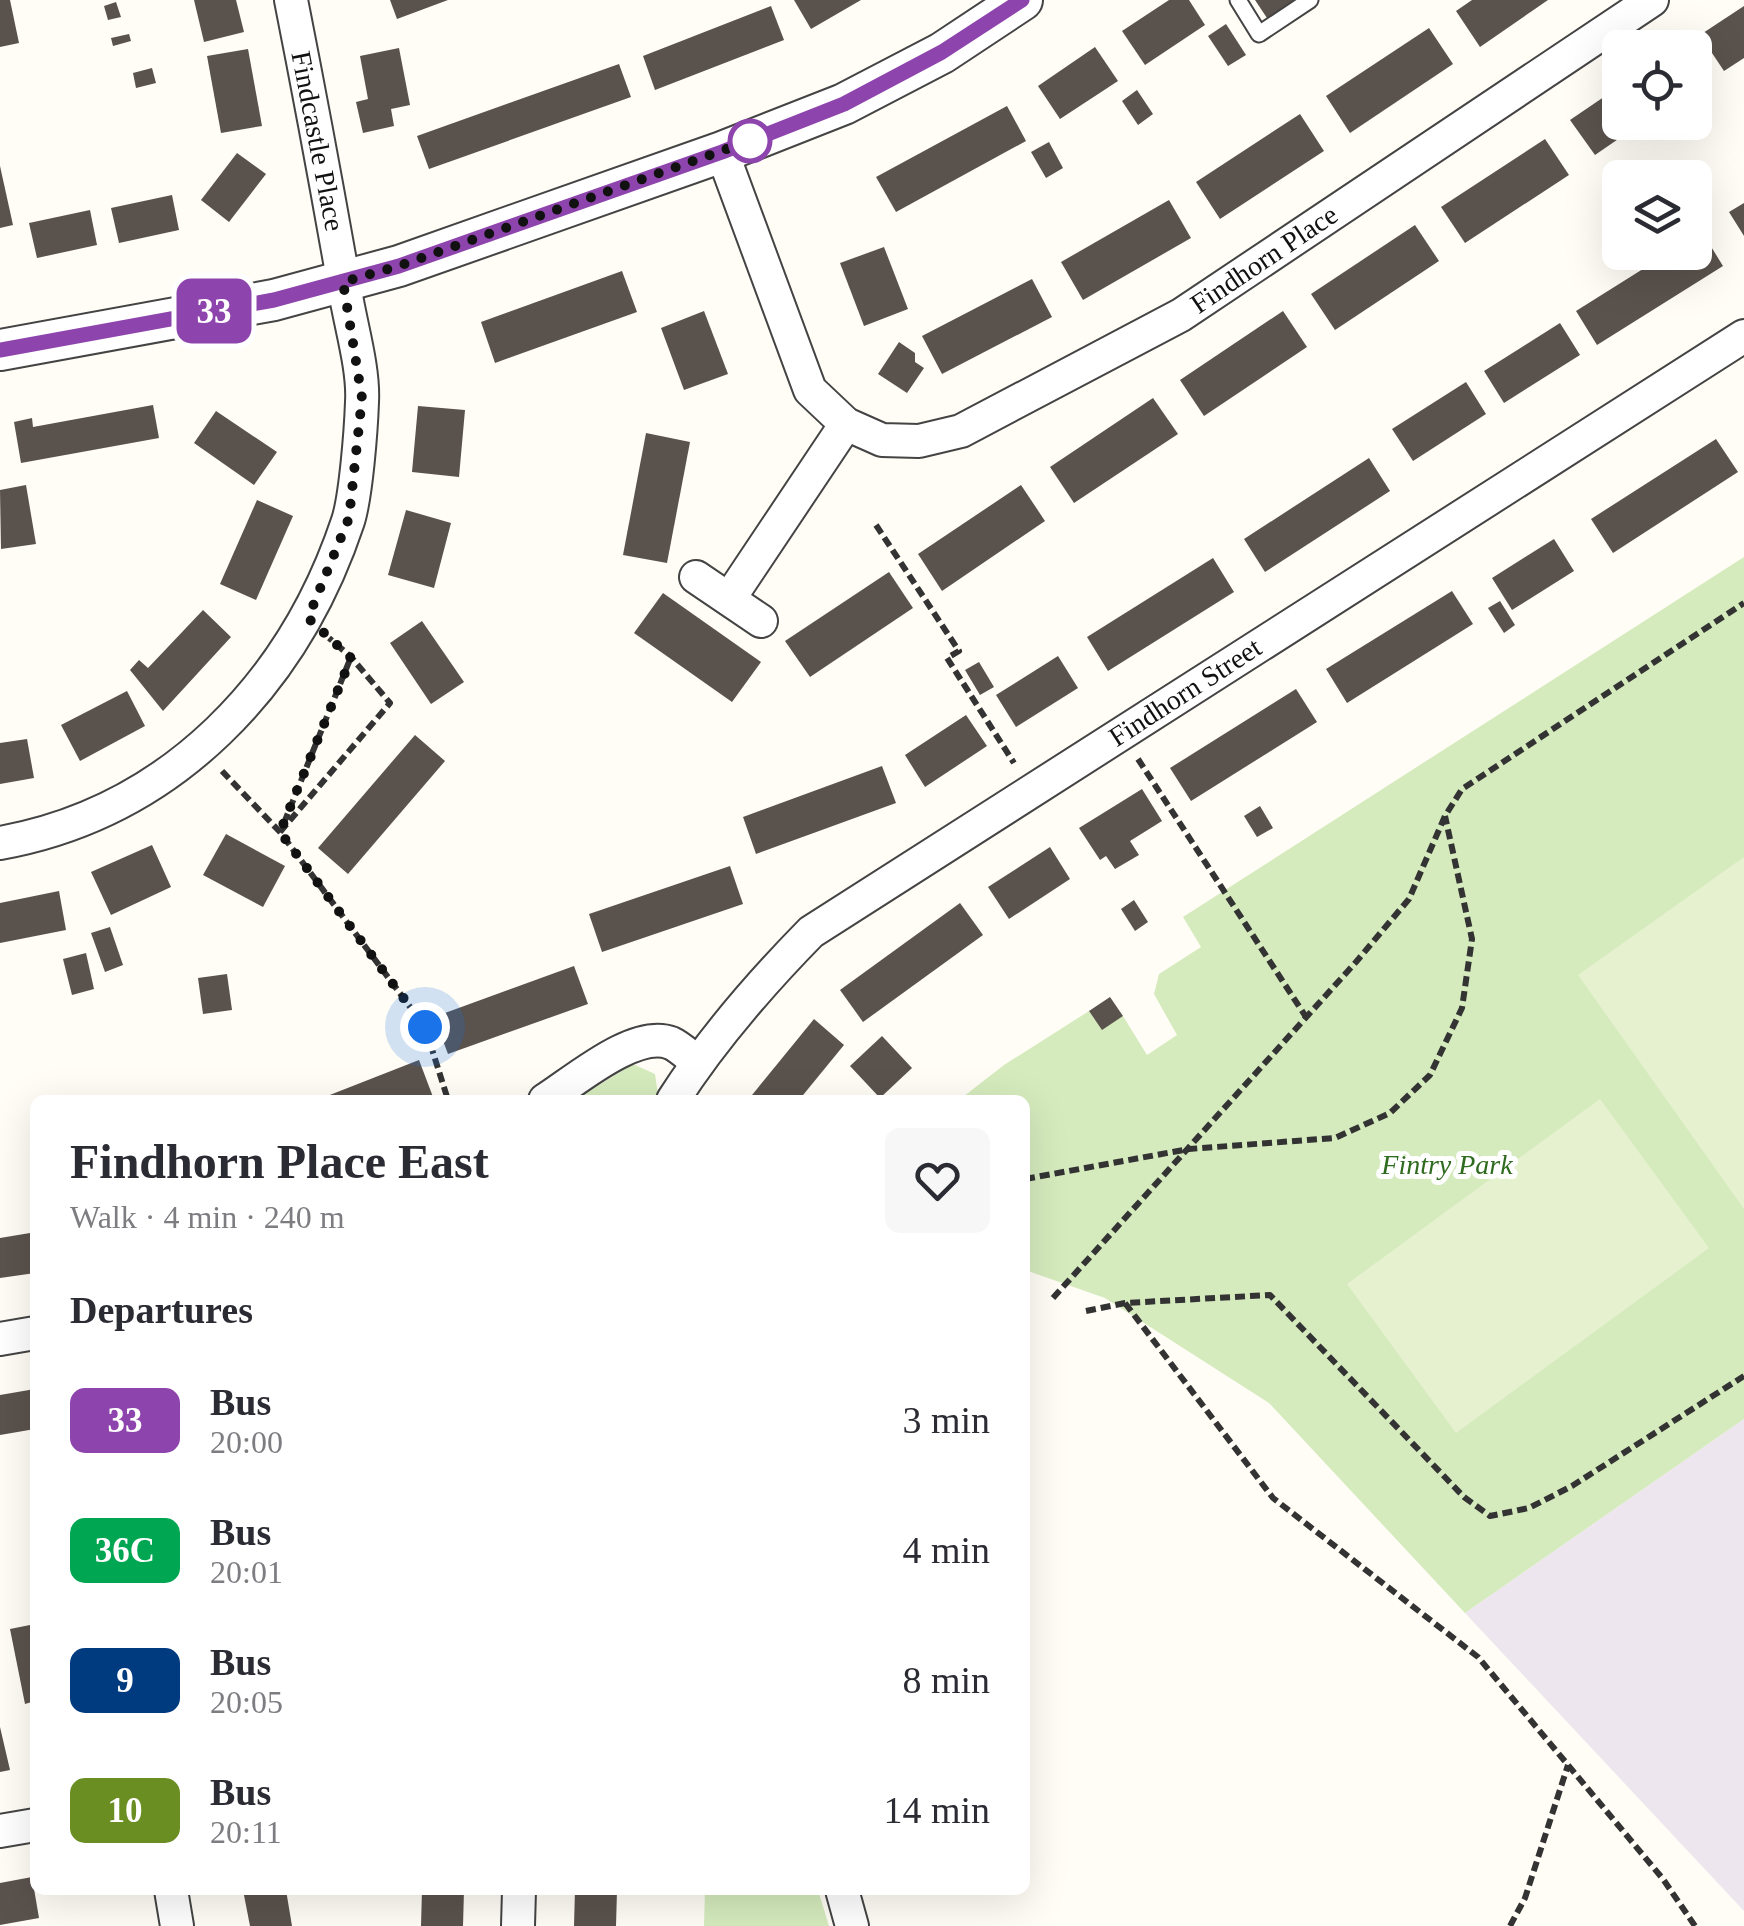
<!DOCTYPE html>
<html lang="en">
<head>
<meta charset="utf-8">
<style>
	:root { --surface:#fff; --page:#f7f7f7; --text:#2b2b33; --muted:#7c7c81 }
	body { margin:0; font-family:Georgia,serif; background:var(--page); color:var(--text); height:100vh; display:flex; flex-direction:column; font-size:38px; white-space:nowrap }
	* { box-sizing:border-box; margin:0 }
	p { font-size:32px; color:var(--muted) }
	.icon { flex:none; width:55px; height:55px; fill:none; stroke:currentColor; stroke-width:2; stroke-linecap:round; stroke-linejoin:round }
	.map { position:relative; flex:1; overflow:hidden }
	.sheet { position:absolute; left:30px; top:1095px; width:1000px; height:800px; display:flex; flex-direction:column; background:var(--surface); border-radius:15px; box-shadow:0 10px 40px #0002 }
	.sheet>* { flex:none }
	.badge { padding:0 20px; border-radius:15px; font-size:35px; line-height:65px }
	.fabs { position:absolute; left:1602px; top:30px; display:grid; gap:20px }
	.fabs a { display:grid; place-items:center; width:110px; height:110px; border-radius:15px; background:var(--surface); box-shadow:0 10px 40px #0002; font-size:50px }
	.you { position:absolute; width:50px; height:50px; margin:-25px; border:8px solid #fff; border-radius:50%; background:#1a73e8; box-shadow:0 0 0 15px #1a73e833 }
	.map>.badge { position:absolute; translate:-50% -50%; box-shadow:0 0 0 5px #fff }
	h2 { padding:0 40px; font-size:38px; line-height:90px }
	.round { display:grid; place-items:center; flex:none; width:105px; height:105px; border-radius:15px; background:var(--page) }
	.head { display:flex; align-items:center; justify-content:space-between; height:170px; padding:0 40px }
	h1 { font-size:48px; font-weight:700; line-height:75px }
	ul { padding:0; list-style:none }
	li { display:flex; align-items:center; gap:30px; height:130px; padding:0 40px }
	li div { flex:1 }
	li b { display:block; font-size:38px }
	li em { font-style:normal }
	li .badge { min-width:110px; font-weight:700; text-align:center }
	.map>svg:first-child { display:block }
	.industrial { fill:#eee6ef }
	.green { fill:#d5ebbd }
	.pitch { fill:#e6f2cf }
	.building { fill:#5a524d }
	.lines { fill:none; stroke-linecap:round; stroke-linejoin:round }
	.service-casing { stroke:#444; stroke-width:19 }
	.minor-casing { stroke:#444; stroke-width:36 }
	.tertiary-casing { stroke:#444; stroke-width:44 }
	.path { stroke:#333; stroke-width:6; stroke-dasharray:10 5; stroke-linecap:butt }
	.service { stroke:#fff; stroke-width:15 }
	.minor { stroke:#fff; stroke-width:32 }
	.tertiary { stroke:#fff; stroke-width:40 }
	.line-casing { stroke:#fff; stroke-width:22 }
	.line { stroke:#8e44ad; stroke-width:15 }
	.walk { stroke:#111; stroke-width:10; stroke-dasharray:0 18 }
	.stop-dot { fill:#fff; stroke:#8e44ad; stroke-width:5 }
	.labels { text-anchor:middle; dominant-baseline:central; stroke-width:10; stroke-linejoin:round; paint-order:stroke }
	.street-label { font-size:28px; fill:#111; stroke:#fff }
	.park-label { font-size:28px; font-style:italic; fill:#2f6b1f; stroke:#fff }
</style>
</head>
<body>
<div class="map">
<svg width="1744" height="1926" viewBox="0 0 1744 1926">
	<rect width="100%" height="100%" fill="#fffdf5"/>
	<path class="industrial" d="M1744,1419V1911L1465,1613Z"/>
	<g class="green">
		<path d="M1744,557V1419L1465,1613L1269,1403L1105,1298L1025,1270V1100H959L1004,1065L1089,1011L1102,1029L1123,1016L1147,1055L1177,1035L1154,994L1159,974L1201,947L1183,917Z"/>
		<path d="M633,1064L655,1074L658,1095L655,1100H575Z"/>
		<path d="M705,1890H818L829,1926H704Z"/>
	</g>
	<g class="pitch">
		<path d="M1744,857V1209L1578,975Z"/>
		<path d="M1600,1099L1709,1248L1456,1433L1347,1284Z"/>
	</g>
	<g class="building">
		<path d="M0,0H10L19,43L0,47Z"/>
		<path d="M194,0H236L244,32L204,42Z"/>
		<path d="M390,0H448L397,19Z"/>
		<path d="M794,0H861L811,29Z"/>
		<path d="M1169,0H1189L1205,25L1145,65L1122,31Z"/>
		<path d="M1255,0H1295L1267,18Z"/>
		<path d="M1472,0H1548L1480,47L1456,11Z"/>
		<path d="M116,2L121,17L108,20L104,6Z"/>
		<path d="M771,6L784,40L655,90L643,56Z"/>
		<path d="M1744,6V58L1724,71L1700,35Z"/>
		<path d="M1226,24L1246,55L1228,66L1208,36Z"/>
		<path d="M1429,28L1453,64L1350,133L1326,96Z"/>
		<path d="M129,34L131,41L113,46L111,38Z"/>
		<path d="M1095,47L1118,81L1060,119L1038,86Z"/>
		<path d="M399,48L410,105L391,109L394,126L363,133L356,102L368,99L360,56Z"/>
		<path d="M248,49L262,126L221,133L207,56Z"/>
		<path d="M619,64L631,97L429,169L417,136Z"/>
		<path d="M152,68L156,83L136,88L133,73Z"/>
		<path d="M1620,86V122H1643L1595,155L1570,120Z"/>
		<path d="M1137,90L1153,114L1138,125L1122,101Z"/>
		<path d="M1007,106L1026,141L896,212L876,177Z"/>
		<path d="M1300,114L1324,151L1220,219L1196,182Z"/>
		<path d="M1545,139L1569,175L1465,243L1441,207Z"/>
		<path d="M1049,142L1063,168L1046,178L1031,152Z"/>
		<path d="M237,153L266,174L229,222L201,200Z"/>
		<path d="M0,166L13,225L0,228Z"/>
		<path d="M172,195L179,230L119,243L111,208Z"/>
		<path d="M1169,200L1191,238L1083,300L1061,262Z"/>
		<path d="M1744,203V236L1729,212Z"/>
		<path d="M90,210L97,245L37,258L29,223Z"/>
		<path d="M1415,225L1439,261L1335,330L1311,294Z"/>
		<path d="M1702,232L1723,266L1597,345L1576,311L1670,252H1695V236Z"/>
		<path d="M884,247L908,309L864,326L840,263Z"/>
		<path d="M622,271L637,312L495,363L481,322Z"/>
		<path d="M1032,279L1052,317L942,374L922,336Z"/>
		<path d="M704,311L728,374L684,390L661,328Z"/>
		<path d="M1283,311L1307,347L1204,416L1180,380Z"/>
		<path d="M1560,323L1580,355L1504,403L1484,371Z"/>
		<path d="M899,342L915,353V362L924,368L907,393L878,374Z"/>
		<path d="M1466,382L1486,414L1413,461L1392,429Z"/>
		<path d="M1153,398L1178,434L1074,503L1050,467Z"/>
		<path d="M153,405L159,438L21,463L14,422L32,418L33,427Z"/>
		<path d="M418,406L465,410L459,477L412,472Z"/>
		<path d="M216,411L277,452L254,485L194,443Z"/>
		<path d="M646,433L690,442L667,563L623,555Z"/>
		<path d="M1716,439L1738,472L1613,553L1591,519Z"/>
		<path d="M1369,458L1390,491L1265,572L1244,539Z"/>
		<path d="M26,485L36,544L1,549L0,490Z"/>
		<path d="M1021,485L1045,521L942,591L918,554Z"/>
		<path d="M257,500L293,516L256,600L220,584Z"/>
		<path d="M406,510L451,523L434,588L388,575Z"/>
		<path d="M1554,539L1574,571L1512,610L1492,578Z"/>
		<path d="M1213,558L1234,592L1108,671L1087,637Z"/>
		<path d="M889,572L913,608L810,677L785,641Z"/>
		<path d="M1452,591L1473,624L1347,703L1326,669Z"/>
		<path d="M663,593L761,662L732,702L634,633Z"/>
		<path d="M1500,601L1515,625L1504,633L1488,608Z"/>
		<path d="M203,610L231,637L163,711L130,670L139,660L148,668Z"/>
		<path d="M422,621L464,682L431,704L390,643Z"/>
		<path d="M1058,656L1078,688L1016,727L996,695Z"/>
		<path d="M979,662L994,687L980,695L965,670Z"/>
		<path d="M1296,689L1317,722L1191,801L1170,768Z"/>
		<path d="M127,691L145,726L80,761L61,725Z"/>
		<path d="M966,715L987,746L925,787L905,755Z"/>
		<path d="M415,735L445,761L348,874L318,848Z"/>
		<path d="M27,739L34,778L0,784V743Z"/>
		<path d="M882,766L896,803L756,854L743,817Z"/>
		<path d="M1142,789L1162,821L1130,841L1139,855L1115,869L1106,856L1100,860L1079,828Z"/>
		<path d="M1260,806L1273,828L1257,837L1244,816Z"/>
		<path d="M226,834L285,866L263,907L203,875Z"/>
		<path d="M152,845L171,887L111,915L91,872Z"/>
		<path d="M1050,847L1070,879L1009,919L988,887Z"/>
		<path d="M730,866L743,904L602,952L589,914Z"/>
		<path d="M59,891L66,930L0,943V903Z"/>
		<path d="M1134,900L1148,922L1135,931L1121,909Z"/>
		<path d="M960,903L983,935L863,1022L840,990Z"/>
		<path d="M110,927L123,965L105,972L91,933Z"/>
		<path d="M86,953L94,989L72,995L63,959Z"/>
		<path d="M574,966L588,1004L448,1054L434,1017Z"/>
		<path d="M227,974L232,1010L203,1014L198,978Z"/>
		<path d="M1110,997L1123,1016L1102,1030L1089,1011Z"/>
		<path d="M814,1019L844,1045L799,1100H748Z"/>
		<path d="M882,1036L912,1068L880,1098L850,1066Z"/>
		<path d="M419,1060L433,1097L425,1100H317Z"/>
		<path d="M30,1233H35V1273L0,1278V1238Z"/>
		<path d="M35,1389V1429L0,1435V1395Z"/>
		<path d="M35,1624V1701L25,1704L10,1629Z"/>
		<path d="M0,1727L10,1770L0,1772Z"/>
		<path d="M32,1877L39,1918L0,1925V1883Z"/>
		<path d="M243,1890H286L292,1926H250Z"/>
		<path d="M422,1890H464L463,1926H421Z"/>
		<path d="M575,1890H617L616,1926H574Z"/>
	</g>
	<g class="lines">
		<g class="service-casing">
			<path id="service" d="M1238,0L1259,34L1310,0"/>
		</g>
		<g class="minor-casing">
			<g id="minor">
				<path d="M722,152L810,390L846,424L882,440L919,441L961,431L1181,315L1652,0"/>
				<path d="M696,577L761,621"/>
				<path d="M729,599L846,424"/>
				<path d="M0,843C172,812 294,683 348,521C356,496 361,430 362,402C364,368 350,323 345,290C328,193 310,96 291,0"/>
				<path d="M545,1100C575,1081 635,1029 671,1043C680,1047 689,1056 697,1062"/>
				<path d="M673,1100C712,1039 760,984 811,932L1744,336"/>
				<path d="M0,1339L35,1333"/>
				<path d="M0,1831L35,1825"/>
				<path d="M171,1890L177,1926"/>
				<path d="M842,1890L852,1926"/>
				<path d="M518,1926L519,1890"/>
			</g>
		</g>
		<g class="tertiary-casing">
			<path id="tertiary" d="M0,350L274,300L399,266L722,152L844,104L942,53L1022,0"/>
		</g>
		<g class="path">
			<path d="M876,525L959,651L947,658L1014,763"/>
			<path d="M1138,759L1306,1017"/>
			<path d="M222,771L280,832L425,1027L448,1100"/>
			<path d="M284,823L351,657"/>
			<path d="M280,832L390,703L351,657L329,638"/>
			<path d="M1025,1179L1189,1149L1335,1138L1390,1113L1430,1075L1462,1008L1472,939L1445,816"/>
			<path d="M1053,1298L1356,962L1409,899L1445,816L1462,789L1744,603"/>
			<path d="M1125,1303L1273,1498L1478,1657L1663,1879L1695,1926"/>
			<path d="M1086,1311L1125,1303L1270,1295L1464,1497L1490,1516L1529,1508L1572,1486L1744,1376"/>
			<path d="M1510,1926L1525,1898L1568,1765"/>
		</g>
		<use href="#service" class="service"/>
		<use href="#minor" class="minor"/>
		<use href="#tertiary" class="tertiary"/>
	</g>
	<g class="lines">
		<g class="line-casing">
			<path id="line" d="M0,350L274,300L399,266L722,152L844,104L942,52L1022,0"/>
		</g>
		<use href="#line" class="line"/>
		<path class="walk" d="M425,1027L280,832L351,658L308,618L349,518L362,398L343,282L399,266L752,140L750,141"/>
	</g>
	<circle class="stop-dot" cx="750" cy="141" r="20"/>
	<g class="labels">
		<g class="street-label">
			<text transform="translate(318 141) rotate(79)">Findcastle Place</text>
			<text transform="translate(1264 259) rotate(-34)">Findhorn Place</text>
			<text transform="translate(1185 692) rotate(-33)">Findhorn Street</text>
		</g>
		<g class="park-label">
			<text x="1447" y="1164">Fintry Park</text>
		</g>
	</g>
</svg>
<div class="fabs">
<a><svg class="icon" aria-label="locate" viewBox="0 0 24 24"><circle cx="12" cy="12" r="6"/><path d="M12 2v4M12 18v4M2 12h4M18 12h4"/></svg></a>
<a><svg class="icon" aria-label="layers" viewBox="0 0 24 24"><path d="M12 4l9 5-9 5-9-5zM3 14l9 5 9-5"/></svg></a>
</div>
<div class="you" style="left:425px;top:1027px"></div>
<b class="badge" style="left:214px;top:311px;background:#8e44ad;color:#fff">33</b>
<section class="sheet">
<div class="head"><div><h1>Findhorn Place East</h1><p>Walk · 4 min · 240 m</p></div><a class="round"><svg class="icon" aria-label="heart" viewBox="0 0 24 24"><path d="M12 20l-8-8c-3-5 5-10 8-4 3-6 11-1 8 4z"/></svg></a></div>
<h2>Departures</h2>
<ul>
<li><span class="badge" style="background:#8e44ad;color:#fff">33</span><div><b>Bus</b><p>20:00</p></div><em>3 min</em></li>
<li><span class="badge" style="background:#00a651;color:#fff">36C</span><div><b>Bus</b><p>20:01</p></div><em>4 min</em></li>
<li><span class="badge" style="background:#003b80;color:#fff">9</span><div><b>Bus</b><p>20:05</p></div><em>8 min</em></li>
<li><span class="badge" style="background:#6b8e23;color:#fff">10</span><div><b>Bus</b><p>20:11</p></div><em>14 min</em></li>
</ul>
</section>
</div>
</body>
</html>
